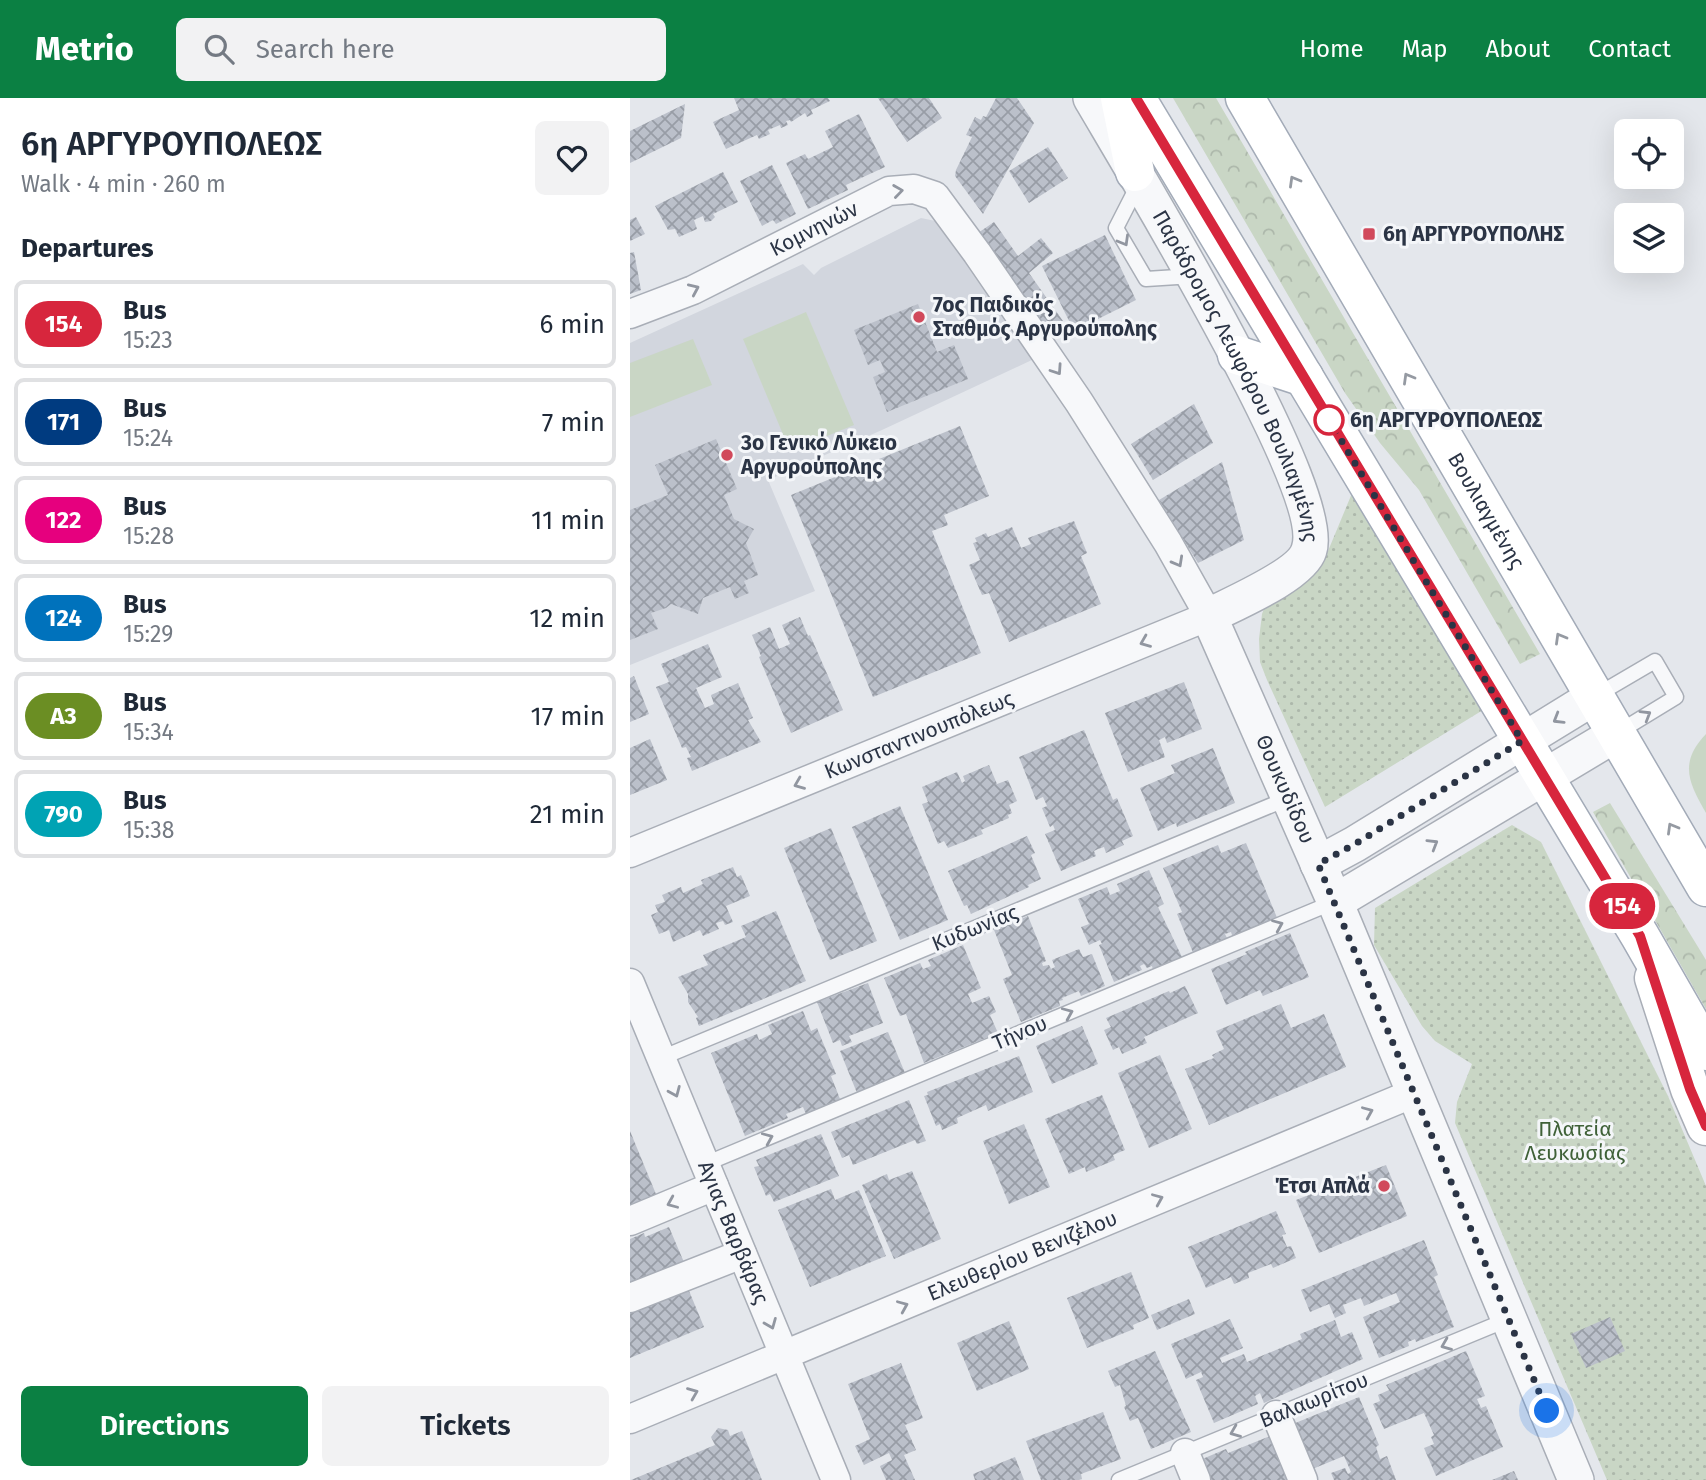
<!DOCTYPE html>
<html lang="en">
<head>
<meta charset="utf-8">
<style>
	:root { --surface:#fff; --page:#f2f2f3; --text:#1f2937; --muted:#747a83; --line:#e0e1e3; --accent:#0b8043 }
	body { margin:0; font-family:"Fira Sans",sans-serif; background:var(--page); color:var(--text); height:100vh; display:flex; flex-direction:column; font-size:26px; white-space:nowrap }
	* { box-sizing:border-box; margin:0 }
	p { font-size:23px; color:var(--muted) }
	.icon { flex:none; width:38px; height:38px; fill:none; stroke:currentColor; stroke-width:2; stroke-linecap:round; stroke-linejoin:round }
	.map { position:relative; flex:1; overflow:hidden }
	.details { display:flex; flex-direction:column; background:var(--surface); width:630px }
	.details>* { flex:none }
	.badge { padding:0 14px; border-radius:23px; font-size:24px; line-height:46px }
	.tools { position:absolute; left:984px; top:21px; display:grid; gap:14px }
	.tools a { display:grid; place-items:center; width:70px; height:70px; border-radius:10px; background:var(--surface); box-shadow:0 7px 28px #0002; font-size:35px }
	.you { position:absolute; width:35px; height:35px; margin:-18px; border:5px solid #fff; border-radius:50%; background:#1a73e8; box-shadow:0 0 0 10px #1a73e833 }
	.map>.badge { position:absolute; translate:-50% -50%; box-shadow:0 0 0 4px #fff }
	h2 { padding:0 21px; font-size:26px; line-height:63px }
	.round { display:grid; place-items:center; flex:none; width:74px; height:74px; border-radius:10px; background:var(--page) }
	.summary { display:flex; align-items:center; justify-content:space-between; height:119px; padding:0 21px }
	h1 { font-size:33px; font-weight:600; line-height:52px }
	.button { display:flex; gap:14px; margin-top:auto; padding:14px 21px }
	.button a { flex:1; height:80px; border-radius:10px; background:var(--accent); color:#fff; font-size:28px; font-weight:600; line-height:80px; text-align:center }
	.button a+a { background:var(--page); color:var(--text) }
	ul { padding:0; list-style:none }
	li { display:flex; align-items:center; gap:21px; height:88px; margin:0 14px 10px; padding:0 7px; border:4px solid var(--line); border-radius:10px }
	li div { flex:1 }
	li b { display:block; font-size:26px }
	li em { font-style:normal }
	li .badge { min-width:77px; font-weight:700; text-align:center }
	header { display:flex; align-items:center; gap:42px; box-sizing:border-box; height:98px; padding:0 35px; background:var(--accent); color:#fff }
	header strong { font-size:33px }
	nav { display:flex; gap:38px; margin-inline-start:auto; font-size:24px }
	.search { width:490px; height:63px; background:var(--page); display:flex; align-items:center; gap:18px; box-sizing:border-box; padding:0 24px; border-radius:10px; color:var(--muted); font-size:26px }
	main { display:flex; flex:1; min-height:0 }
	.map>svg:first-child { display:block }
	.built { fill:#d2d6de }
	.grass { fill:#c9d6c5 }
	.forest { fill:url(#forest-crowns) }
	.park { fill:url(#park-dots) }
	.building { fill:url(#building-cross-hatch) }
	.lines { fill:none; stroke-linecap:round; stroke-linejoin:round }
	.service-casing { stroke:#a9aeb7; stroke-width:17 }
	.minor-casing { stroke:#a9aeb7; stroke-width:31 }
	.tertiary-casing { stroke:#a9aeb7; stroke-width:38 }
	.secondary-casing { stroke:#a9aeb7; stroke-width:41 }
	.primary-casing { stroke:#a3abb8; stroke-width:41 }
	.service { stroke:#f7f8fa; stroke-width:14 }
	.minor { stroke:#f7f8fa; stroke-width:28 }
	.tertiary { stroke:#f7f8fa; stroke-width:35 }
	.secondary { stroke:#fff; stroke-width:38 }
	.primary { stroke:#fff; stroke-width:38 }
	.oneway { stroke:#959aa2 }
	.oneway2 { stroke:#9196a0 }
	.line-casing { stroke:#fff; stroke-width:16 }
	.line { stroke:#d7263d; stroke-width:10 }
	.walk { stroke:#2b3445; stroke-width:7; stroke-dasharray:0 12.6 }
	.poi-dot { fill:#d1495b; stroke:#f4f6f9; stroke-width:2.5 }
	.stop-dot { fill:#fff; stroke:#d7263d; stroke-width:3.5 }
	.labels { text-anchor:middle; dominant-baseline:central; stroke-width:6; stroke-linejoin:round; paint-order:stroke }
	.street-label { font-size:21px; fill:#2b3445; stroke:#f4f6f9 }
	.poi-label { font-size:21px; font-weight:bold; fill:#2b3445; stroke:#f4f6f9; text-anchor:start }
	.stop-label { font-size:21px; font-weight:bold; fill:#2b3445; stroke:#f4f6f9; text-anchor:start }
	.park-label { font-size:21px; fill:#3f6138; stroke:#f4f6f9 }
</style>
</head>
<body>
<header>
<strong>Metrio</strong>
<div class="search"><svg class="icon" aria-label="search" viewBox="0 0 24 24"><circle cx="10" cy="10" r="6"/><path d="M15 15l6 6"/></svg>Search here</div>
<nav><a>Home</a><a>Map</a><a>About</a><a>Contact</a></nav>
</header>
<main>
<section class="details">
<div class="summary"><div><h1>6η ΑΡΓΥΡΟΥΠΟΛΕΩΣ</h1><p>Walk · 4 min · 260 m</p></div><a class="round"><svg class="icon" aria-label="heart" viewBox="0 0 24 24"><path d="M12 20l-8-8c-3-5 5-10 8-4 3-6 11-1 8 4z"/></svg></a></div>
<h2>Departures</h2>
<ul>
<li><span class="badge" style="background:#d7263d;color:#fff">154</span><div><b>Bus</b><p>15:23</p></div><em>6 min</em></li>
<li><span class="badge" style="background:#003b80;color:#fff">171</span><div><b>Bus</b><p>15:24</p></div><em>7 min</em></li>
<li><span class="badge" style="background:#e6007e;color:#fff">122</span><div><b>Bus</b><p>15:28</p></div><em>11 min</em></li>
<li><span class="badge" style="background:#0072bc;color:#fff">124</span><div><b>Bus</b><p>15:29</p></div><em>12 min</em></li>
<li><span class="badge" style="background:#6b8e23;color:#fff">Α3</span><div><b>Bus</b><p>15:34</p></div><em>17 min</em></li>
<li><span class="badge" style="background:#00a3b4;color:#fff">790</span><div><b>Bus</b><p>15:38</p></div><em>21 min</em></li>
</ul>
<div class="button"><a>Directions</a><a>Tickets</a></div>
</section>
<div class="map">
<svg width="1076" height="1382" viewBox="0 0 1076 1382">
	<defs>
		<pattern id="forest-crowns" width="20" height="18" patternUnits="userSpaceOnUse" patternTransform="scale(1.75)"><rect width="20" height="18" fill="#c9d6c5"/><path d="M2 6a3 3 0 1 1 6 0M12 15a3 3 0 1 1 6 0" fill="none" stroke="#adb8ab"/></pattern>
		<pattern id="park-dots" width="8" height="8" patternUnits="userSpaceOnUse" patternTransform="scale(1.75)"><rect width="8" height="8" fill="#c9d6c5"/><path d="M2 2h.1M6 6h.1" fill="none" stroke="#adb8ab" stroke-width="1.8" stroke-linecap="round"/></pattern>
		<pattern id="building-cross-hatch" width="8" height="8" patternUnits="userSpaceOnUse" patternTransform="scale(1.75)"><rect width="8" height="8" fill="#bbc0ca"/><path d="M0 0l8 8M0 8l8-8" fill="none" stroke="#989da6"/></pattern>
	</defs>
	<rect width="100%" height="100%" fill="#e4e7ec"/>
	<path class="built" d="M291,120L315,125L404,261L252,332L138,382L185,493L0,567V245L173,166L184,177L191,170Z"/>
	<g class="grass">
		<path d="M176,214L224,327L160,353L113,241Z"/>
		<path d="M63,241L82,287L0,319V265Z"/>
		<path d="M1076,636V715C1058,684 1049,664 1076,636Z"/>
	</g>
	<g class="forest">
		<path d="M543,0H586L910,556L890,566L789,392L750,345L715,295Z"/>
		<path d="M980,705L1076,862V911L963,714Z"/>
	</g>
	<g class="park">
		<path d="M725,388L853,612L695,709L637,582L630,564L629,541L632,516L639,497L698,453Z"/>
		<path d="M882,727L911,744L1038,998L1076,1088V1382H977L825,1025L827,1004L842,966L805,943L792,928L744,847L745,810Z"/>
	</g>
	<g class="building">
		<path d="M104,0H198L200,3L181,12L183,16L177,19L175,15L161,24L160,22L156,23L158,27L151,30L150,27L138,32L140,36L129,41L127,37L96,51L83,24L109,12Z"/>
		<path d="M248,0H299L312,20L277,44Z"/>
		<path d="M366,0H387L404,25L353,116L325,78L326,72L342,39L336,37L345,19L351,22L353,18L356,19Z"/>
		<path d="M55,6L51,40L0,65V33Z"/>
		<path d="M229,16L255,69L216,87L218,92L178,111L156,65L175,56L178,61L203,49L195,33Z"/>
		<path d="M418,49L438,80L399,105L379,73Z"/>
		<path d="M142,67L166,116L146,126L143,122L132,128L110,83Z"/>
		<path d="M93,74L108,104L83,116L85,119L81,123L75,124L73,118L64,122L67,131L49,139L45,131L38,132L25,108Z"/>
		<path d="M6,119L15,136L0,143V122Z"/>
		<path d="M364,124L388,158L411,140L423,155L399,175L433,223L418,233L373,168L345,137Z"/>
		<path d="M475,137L506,202L444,233L412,168Z"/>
		<path d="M4,154L11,192L0,196V155Z"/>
		<path d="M288,206L307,254L324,247L338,281L257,314L243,279L255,274L250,262L238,267L224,232Z"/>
		<path d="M564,306L583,345L523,382L501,346Z"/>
		<path d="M330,328L359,398L314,417L318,427L302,433L351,555L243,599L161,397Z"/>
		<path d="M86,341L107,391L94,397L104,421L124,431L116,445L128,477L114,483L119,495L105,501L100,489L73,500L68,516L41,506L36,510L21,515L28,531L0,542V412L38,397L25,367Z"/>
		<path d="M592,364L614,442L568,465L529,402Z"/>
		<path d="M444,423L457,455L451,458L471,506L379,544L359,495L352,497L339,467L350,462L343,445L347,444L345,440L356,435L358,439L382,429L391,450L401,446L398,440Z"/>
		<path d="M170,519L178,538L180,537L213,612L161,635L129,559L131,558L122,537L140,529L149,551L160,546L152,527Z"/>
		<path d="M78,546L92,579L66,590L75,610L84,606L81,597L108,585L123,620L118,622L131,644L62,673L57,660L61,659L56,649L52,650L26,589L39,584L31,566Z"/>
		<path d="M4,578L19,616L0,624V580Z"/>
		<path d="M554,584L572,631L537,645L535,639L529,642L535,659L498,674L475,615Z"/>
		<path d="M454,632L483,702L487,700L503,738L492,743L494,747L476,755L474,749L468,751L464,753L466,758L431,773L415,736L425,732L423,727L420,729L412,710L417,708L413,699L406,702L389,659Z"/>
		<path d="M20,641L37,682L0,697V650Z"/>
		<path d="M583,650L605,705L547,729L546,725L528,733L510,690L545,675L541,667Z"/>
		<path d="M359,667L367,686L378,682L387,703L379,707L382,715L378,717L379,720L351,732L353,736L318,750L314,743L308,746L292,706L298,704L292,689L327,674L332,685L335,683L333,678Z"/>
		<path d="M270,708L318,822L270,842L222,729Z"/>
		<path d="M201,730L247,843L200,862L154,750Z"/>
		<path d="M397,738L405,755L401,757L411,781L398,787L399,789L341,816L337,807L334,808L318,773Z"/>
		<path d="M616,745L648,822L603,840L601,834L595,836L598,842L564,857L547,816L552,814L533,770L588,747L591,755Z"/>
		<path d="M103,769L107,779L111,777L120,798L96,808L103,824L95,827L93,823L86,825L89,831L73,838L70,832L43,844L39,832L29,836L21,817L28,814L25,807L35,804L32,797L51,789L53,795L73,786L71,782Z"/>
		<path d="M519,772L534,806L528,809L552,859L523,872L522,868L517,870L514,866L510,868L512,872L484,884L469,847L472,846L470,842L459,847L451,829L459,826L448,801L477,789L480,797L490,793L487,786Z"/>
		<path d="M146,813L176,883L69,928L66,920L68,919L58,904V896L48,879L78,867L73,857L116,839L111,828Z"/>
		<path d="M398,818L416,863L412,865L413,868L419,867L421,871L425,869L422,862L449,851L453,859L462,856L475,888L451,898L449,893L432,900L433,902L429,903L430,908L391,924L373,881L382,877L364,832Z"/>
		<path d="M660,835L679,879L633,898L630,892L596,907L581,871L617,856L615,854Z"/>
		<path d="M333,847L351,890L338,896L342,905L359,898L366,914L360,917L368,935L294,965L276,916L270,918L254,880L290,865L293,871L301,868L298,862Z"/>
		<path d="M238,885L253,925L219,938L222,944L212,948L210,942L203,945L187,904Z"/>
		<path d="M555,888L568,915L514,939L517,945L492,956L489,949L483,952L474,932L481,929L476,920L539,893L540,895Z"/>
		<path d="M651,906L661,930L694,916L716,969L579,1027L555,971L584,960L582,957L594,951L586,933Z"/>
		<path d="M173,913L181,933L187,930L206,976L201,978L210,1001L176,1016L173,1009L156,1016L158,1020L115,1038L81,955L127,936L129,942L142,936L138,927Z"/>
		<path d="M452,928L468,966L422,986L406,948Z"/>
		<path d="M258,934L275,975L227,995L210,953Z"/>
		<path d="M530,957L562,1031L519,1050L488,975Z"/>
		<path d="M389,958L403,994L358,1013L356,1007L327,1020L328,1025L312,1032L310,1026L306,1028L294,998L298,997L297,994Z"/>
		<path d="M472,997L495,1052L483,1057L485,1062L456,1074L455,1069L439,1076L415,1021Z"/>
		<path d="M279,1002L296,1043L287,1046L285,1042L223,1067L219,1057L212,1060L201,1034Z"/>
		<path d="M394,1026L420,1089L379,1106L353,1043Z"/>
		<path d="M0,1033L28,1101L0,1112Z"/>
		<path d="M191,1036L209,1078L144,1104L140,1096L136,1098L124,1069L129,1068L126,1062Z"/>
		<path d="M756,1067L777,1118L689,1155L666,1102Z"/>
		<path d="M282,1073L311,1141L264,1161L232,1087L257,1076L259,1082Z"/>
		<path d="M201,1091L205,1102L229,1092L256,1158L180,1189L148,1112Z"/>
		<path d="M646,1113L656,1136L652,1137L657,1149L661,1148L666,1160L643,1170L641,1166L618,1175L619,1180L604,1186L601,1179L576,1190L558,1149Z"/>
		<path d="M39,1129L56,1169L2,1188L0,1183V1141L14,1135L15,1139Z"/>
		<path d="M794,1142L808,1177L804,1179L824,1229L786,1244L785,1241L778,1244L779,1248L749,1260L733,1219L770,1204L766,1195L734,1208L731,1200L713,1207L716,1215L705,1220L699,1206L680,1214L671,1192Z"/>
		<path d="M501,1174L519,1220L503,1227L504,1231L457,1250L437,1200Z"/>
		<path d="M57,1188L74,1229L0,1260V1212Z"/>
		<path d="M559,1201L565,1216L527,1232L521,1217Z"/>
		<path d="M980,1219L995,1253L956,1270L941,1236Z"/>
		<path d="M600,1221L613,1250L590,1260L592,1265L614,1256L617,1264L672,1241L670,1236L705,1222L711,1239L722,1234L733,1261L634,1305L630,1295L625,1298L628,1306L584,1325L566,1282L573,1279L571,1274L556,1281L541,1246Z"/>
		<path d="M379,1223L399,1271L347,1293L327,1245Z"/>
		<path d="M525,1253L561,1334L521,1351L508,1320L500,1323L494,1309L496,1308L490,1287L485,1289L478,1273Z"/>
		<path d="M836,1253L855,1298L847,1301L851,1310L856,1308L873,1349L806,1378L794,1350L804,1346L801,1339L804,1337L794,1315L754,1331L743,1306L750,1303L748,1297L759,1292L756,1287Z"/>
		<path d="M271,1265L293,1320L275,1327L286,1352L274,1357L285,1382H256L250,1368L262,1362L259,1355L234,1367L225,1348L240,1341L218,1286Z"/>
		<path d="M729,1299L749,1347L746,1349L750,1361L757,1358L766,1382H704L701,1375L715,1370L718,1376L721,1374L714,1358L680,1372L658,1328Z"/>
		<path d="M473,1314L491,1361L451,1376L452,1381L449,1382H411L396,1343Z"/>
		<path d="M88,1330L98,1332L100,1338L112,1333L132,1382H1L85,1347L81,1339Z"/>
		<path d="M645,1336L665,1382H578L570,1362L596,1351L598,1355Z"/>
		<path d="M385,1359L394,1382H345L343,1376Z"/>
		<path d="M884,1373L888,1382H862Z"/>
	</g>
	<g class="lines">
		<g class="service-casing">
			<g id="service">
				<path d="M508,87L486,130L516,181L563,178"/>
				<path d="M967,597L1025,563L1046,599L987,635"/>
				<path d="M31,960L659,700"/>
				<path d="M75,1066L704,804"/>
				<path d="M489,1382L879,1221"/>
			</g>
		</g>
		<g class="minor-casing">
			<g id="minor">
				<path id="s1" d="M0,216L63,192L259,93L284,91L305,98L347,155L449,304L538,445L579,518L0,755"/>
				<path id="s2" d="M0,885L206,1382"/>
				<path d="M0,1123L84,1088"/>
				<path d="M0,1200L112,1156"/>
				<path d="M646,1317L673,1382"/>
				<path id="s3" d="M0,1321L784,995"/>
				<path d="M555,1355L566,1382"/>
			</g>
		</g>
		<g class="tertiary-casing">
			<g id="tertiary">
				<path id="s4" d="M461,0C500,67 699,393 679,452C672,477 602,506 579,518L705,804L946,1382"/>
				<path d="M688,766L725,746L964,599"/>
				<path d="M705,804L986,636"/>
			</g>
		</g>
		<g class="secondary-casing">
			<path id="secondary" d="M1024,880L1060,991L1076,1028"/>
		</g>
		<g class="primary-casing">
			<g id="primary">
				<path d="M490,0L505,74"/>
				<path d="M506,0L1010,838L1076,953"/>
				<path id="s5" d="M615,0L1076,789"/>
				<path d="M607,257L674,279"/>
			</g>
		</g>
		<use href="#service" class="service"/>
		<use href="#minor" class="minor"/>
		<use href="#tertiary" class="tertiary"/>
		<use href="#secondary" class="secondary"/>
		<use href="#primary" class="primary"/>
	</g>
	<defs><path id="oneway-chevron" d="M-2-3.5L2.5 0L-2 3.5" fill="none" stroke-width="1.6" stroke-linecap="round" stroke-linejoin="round" transform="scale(1.75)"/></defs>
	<g class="oneway">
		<use href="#oneway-chevron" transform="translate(664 83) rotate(-120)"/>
		<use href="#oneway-chevron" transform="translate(778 280) rotate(-120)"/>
		<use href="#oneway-chevron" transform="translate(930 540) rotate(-120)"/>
		<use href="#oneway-chevron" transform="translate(1042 730) rotate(-120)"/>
	</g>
	<g class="oneway2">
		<use href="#oneway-chevron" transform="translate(268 93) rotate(-8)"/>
		<use href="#oneway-chevron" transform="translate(494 143) rotate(60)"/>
		<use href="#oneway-chevron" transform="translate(64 191) rotate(-24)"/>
		<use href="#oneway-chevron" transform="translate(427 272) rotate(56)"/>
		<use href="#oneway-chevron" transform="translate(548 464) rotate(61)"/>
		<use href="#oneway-chevron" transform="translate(515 544) rotate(158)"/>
		<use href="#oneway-chevron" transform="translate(1016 617) rotate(-31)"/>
		<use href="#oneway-chevron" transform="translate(928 621) rotate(149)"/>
		<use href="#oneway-chevron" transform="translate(169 686) rotate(158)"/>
		<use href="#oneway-chevron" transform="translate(803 746) rotate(-31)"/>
		<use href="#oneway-chevron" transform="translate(648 827) rotate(-23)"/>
		<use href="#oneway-chevron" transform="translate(438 915) rotate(-23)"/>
		<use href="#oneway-chevron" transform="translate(45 994) rotate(67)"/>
		<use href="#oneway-chevron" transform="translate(738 1014) rotate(-23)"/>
		<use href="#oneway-chevron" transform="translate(138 1040) rotate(-23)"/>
		<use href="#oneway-chevron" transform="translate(528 1101) rotate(-23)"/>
		<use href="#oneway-chevron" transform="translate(42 1105) rotate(157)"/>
		<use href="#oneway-chevron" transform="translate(273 1208) rotate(-23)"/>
		<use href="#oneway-chevron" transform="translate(141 1226) rotate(68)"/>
		<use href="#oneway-chevron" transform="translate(816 1247) rotate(158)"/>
		<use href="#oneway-chevron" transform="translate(63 1295) rotate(-22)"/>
		<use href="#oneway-chevron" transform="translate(605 1334) rotate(158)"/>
	</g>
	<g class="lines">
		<g class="line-casing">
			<path id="line" d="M506,0L1010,838L1060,991L1076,1028"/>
		</g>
		<use href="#line" class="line"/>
		<path class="walk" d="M699,322L892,643L725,746L688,766L917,1313"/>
	</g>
	<g class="poi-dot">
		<rect x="732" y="129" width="14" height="14" rx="3.5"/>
		<circle cx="289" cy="219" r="7"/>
		<circle cx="97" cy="357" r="7"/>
		<circle cx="754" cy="1088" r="7"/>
	</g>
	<circle class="stop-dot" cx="699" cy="322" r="14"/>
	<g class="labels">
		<g class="street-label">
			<text stroke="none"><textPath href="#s1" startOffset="203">Κομνηνών</textPath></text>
			<text stroke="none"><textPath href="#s4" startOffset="315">Παράδρομος Λεωφόρου Βουλιαγμένης</textPath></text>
			<text stroke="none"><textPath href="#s5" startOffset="478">Βουλιαγμένης</textPath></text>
			<text transform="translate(289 637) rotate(-22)">Κωνσταντινουπόλεως</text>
			<text stroke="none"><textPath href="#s4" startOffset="817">Θουκυδίδου</textPath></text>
			<text transform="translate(345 830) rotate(-22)">Κυδωνίας</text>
			<text transform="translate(390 935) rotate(-23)">Τήνου</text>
			<text stroke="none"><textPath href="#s2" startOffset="270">Αγιας Βαρβάρας</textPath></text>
			<text stroke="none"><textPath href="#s3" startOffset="425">Ελευθερίου Βενιζέλου</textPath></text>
			<text transform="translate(684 1302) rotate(-22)">Βαλαωρίτου</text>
		</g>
		<g class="poi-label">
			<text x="753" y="136">6η ΑΡΓΥΡΟΥΠΟΛΗΣ</text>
			<text x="303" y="207">7ος Παιδικός<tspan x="303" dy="24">Σταθμός Αργυρούπολης</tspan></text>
			<text x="111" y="345">3ο Γενικό Λύκειο<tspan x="111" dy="24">Αργυρούπολης</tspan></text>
			<text x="740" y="1088" text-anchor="end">Έτσι Απλά</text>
		</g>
		<g class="stop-label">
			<text x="720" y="322">6η ΑΡΓΥΡΟΥΠΟΛΕΩΣ</text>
		</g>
		<g class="park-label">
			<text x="945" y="1031">Πλατεία<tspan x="945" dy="24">Λευκωσίας</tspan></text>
		</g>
	</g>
</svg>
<div class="tools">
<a><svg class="icon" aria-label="locate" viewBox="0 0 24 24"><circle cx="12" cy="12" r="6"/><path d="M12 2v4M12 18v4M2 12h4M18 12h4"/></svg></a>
<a><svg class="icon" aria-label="layers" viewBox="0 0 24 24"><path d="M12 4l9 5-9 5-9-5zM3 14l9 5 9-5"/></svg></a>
</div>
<div class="you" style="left:917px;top:1313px"></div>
<b class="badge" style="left:992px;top:808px;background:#d7263d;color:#fff">154</b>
</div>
</main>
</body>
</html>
